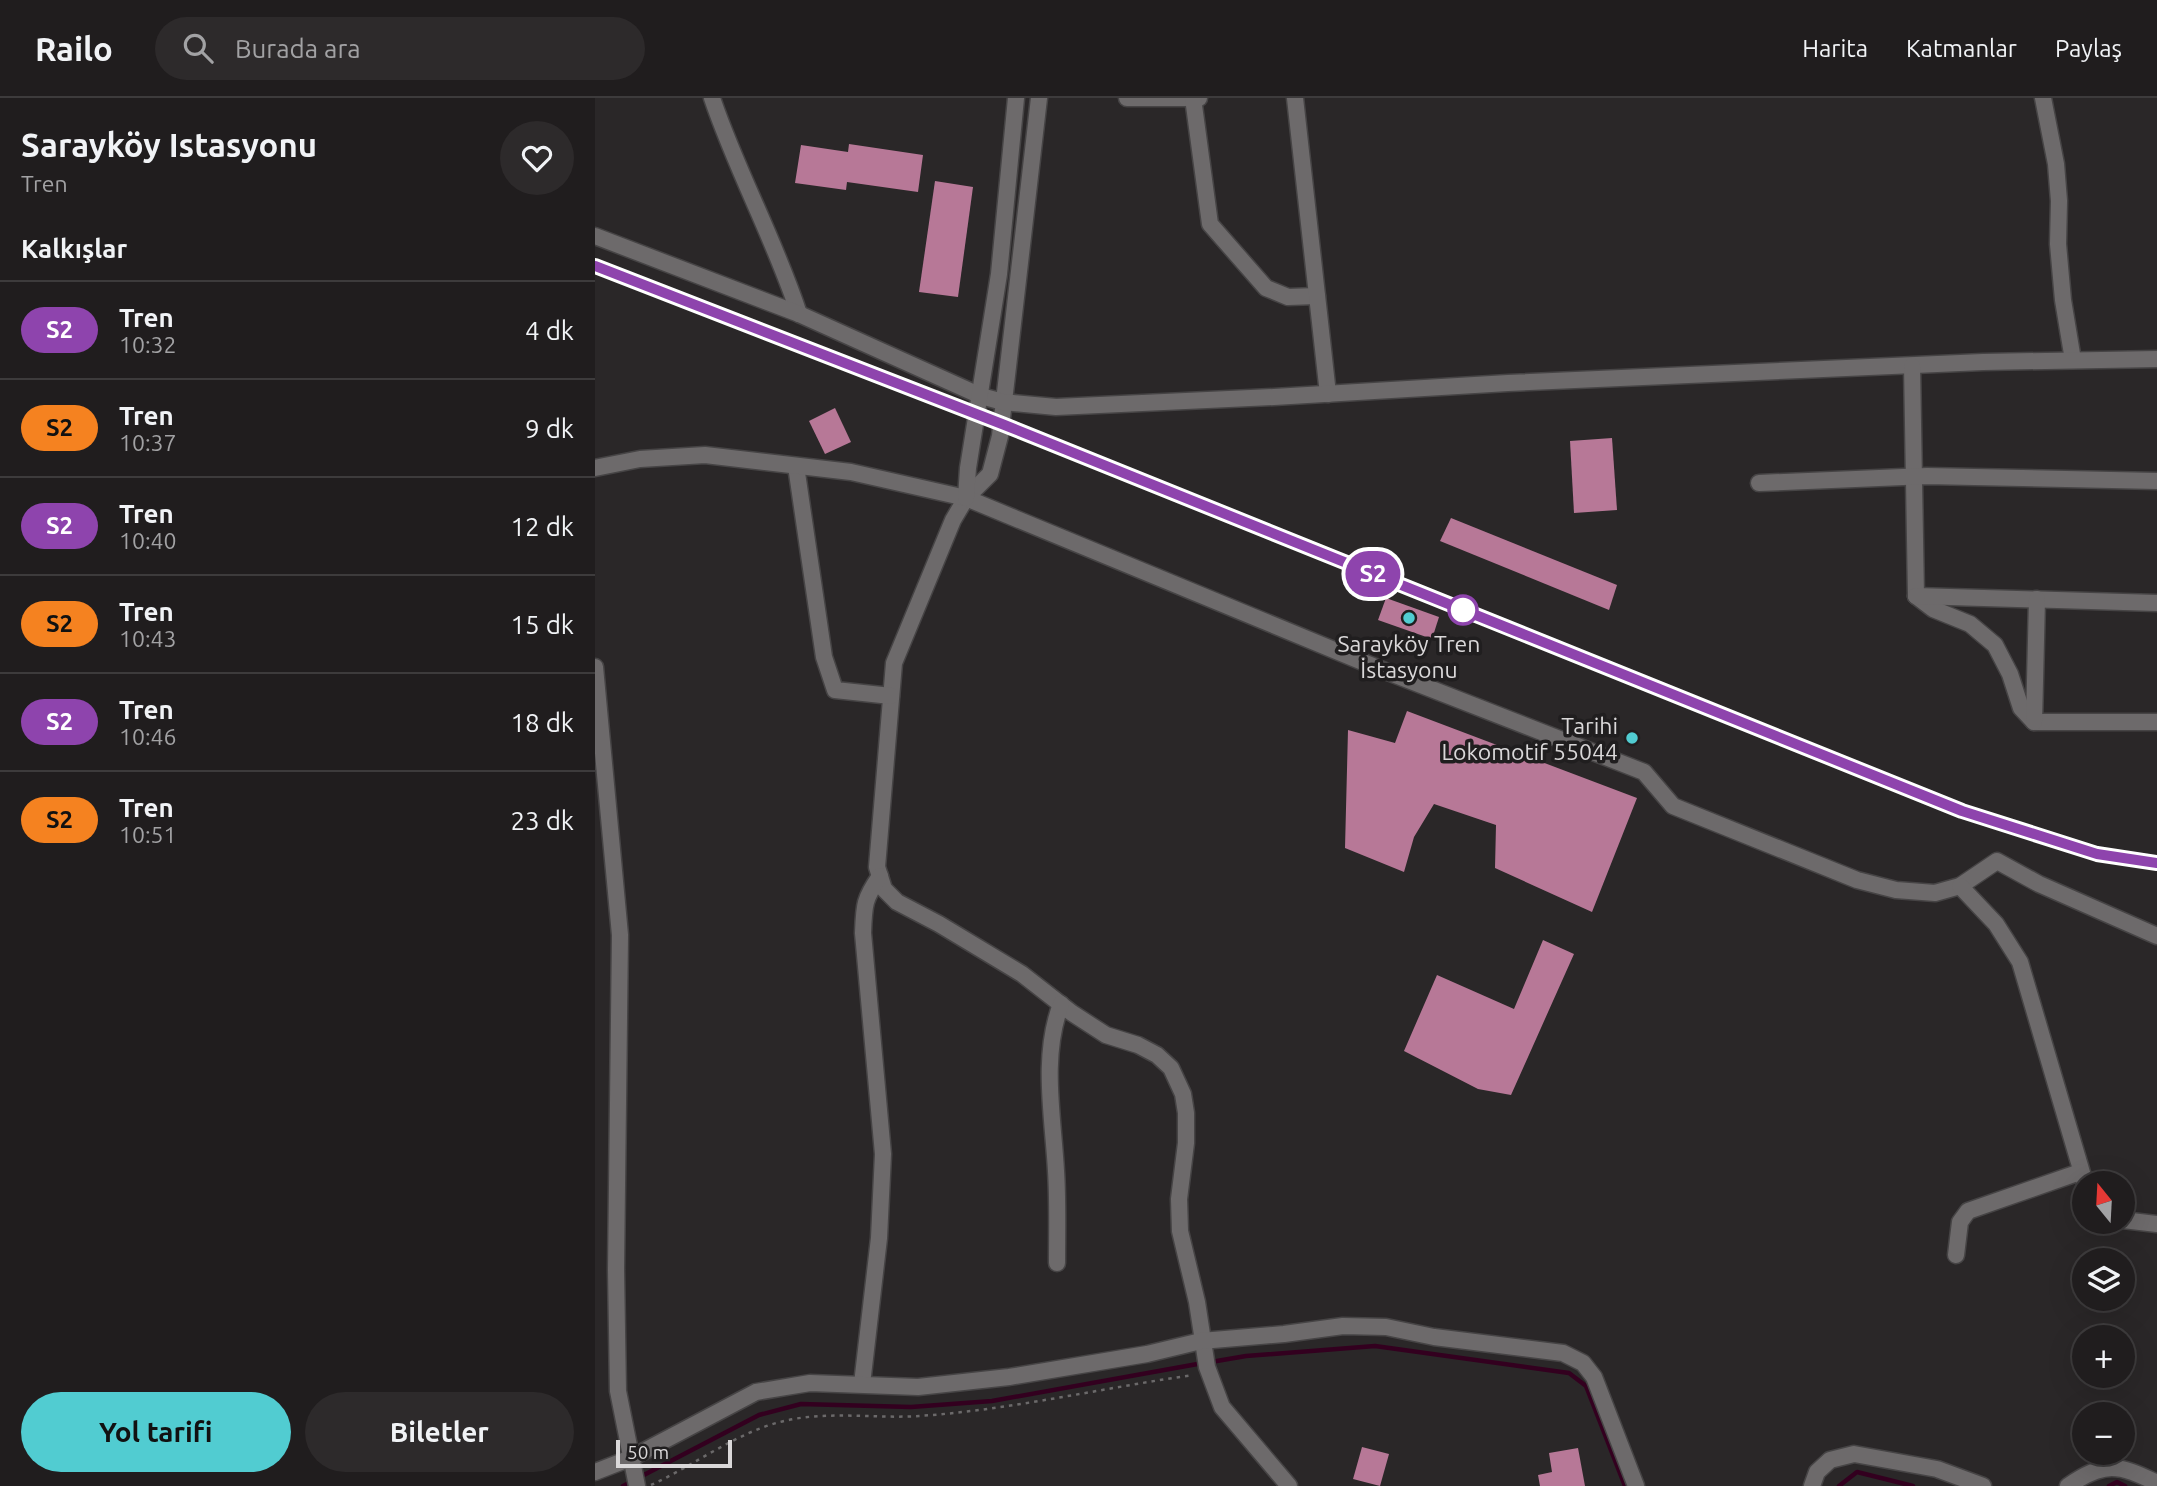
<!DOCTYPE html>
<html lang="tr">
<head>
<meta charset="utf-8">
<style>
	:root { --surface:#201d1e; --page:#2d2a2b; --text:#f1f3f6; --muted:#a2a2a4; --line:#3d3b3c; --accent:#51ccd1 }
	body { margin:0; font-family:Ubuntu,sans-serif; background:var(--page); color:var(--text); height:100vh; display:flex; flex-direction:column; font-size:26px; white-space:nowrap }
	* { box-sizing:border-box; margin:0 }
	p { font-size:23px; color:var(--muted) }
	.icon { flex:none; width:38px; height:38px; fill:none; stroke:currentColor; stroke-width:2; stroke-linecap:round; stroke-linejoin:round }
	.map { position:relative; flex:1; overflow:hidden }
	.sheet { display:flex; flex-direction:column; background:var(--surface); width:595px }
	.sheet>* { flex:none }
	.badge { padding:0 14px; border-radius:23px; font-size:24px; line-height:46px }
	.needle { width:46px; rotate:342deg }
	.tools { position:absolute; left:1477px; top:1073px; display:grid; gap:14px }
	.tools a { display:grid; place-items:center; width:63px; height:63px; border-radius:50%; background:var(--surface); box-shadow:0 7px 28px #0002,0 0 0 2px var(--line); font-size:35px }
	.scale { position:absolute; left:21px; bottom:18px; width:116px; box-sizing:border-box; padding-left:7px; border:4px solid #dad8d9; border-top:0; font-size:19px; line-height:24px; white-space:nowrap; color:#dad8d9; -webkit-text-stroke:5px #201e1f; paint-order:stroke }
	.map>.badge { position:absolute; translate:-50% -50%; box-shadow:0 0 0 4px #fff }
	h2 { padding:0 21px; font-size:26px; line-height:63px }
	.round { display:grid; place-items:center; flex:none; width:74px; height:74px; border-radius:37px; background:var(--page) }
	.head { display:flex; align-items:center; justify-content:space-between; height:119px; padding:0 21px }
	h1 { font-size:33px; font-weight:700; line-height:52px }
	.primary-button { display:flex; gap:14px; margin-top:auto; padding:14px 21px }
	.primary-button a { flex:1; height:80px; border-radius:42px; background:var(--accent); color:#111; font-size:28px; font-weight:700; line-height:80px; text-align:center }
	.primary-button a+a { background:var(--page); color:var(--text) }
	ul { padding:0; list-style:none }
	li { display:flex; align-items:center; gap:21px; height:98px; padding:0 21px; border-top:2px solid var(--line) }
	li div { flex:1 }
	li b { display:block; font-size:26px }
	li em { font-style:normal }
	li .badge { min-width:77px; font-weight:700; text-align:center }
	header { display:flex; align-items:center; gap:42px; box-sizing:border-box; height:98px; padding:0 35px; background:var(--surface); border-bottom:2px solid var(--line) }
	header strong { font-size:33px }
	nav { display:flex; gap:38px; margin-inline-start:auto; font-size:24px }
	.search { width:490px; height:63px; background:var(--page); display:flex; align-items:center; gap:18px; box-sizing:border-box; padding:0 24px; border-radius:38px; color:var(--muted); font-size:26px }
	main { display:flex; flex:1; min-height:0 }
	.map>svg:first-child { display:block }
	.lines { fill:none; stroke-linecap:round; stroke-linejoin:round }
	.stream { stroke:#33001f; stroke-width:4.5 }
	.building { fill:#b77897 }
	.minor-casing { stroke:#464445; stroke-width:19 }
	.path { stroke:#6b696a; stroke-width:2.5; stroke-dasharray:3.5 5; stroke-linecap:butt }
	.minor { stroke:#6d6a6b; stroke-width:16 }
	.rail-casing { stroke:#b5b2b3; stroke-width:7 }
	.rail { stroke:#201e1f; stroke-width:4.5; stroke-dasharray:13; stroke-linecap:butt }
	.line-casing { stroke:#fff; stroke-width:16 }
	.line { stroke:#8e44ad; stroke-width:10 }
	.stop-dot { fill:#fff; stroke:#8e44ad; stroke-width:3.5 }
	.poi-dot { fill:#51ccd1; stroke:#201e1f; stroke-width:2.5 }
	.labels { text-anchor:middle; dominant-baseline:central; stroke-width:7; stroke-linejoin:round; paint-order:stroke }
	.poi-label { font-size:23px; fill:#dad8d9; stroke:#201e1f }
</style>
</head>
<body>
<header>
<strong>Railo</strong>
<div class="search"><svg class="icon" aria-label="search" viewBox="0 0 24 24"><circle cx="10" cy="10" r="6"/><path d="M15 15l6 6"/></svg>Burada ara</div>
<nav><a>Harita</a><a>Katmanlar</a><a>Paylaş</a></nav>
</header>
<main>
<section class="sheet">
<div class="head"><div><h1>Sarayköy Istasyonu</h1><p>Tren</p></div><a class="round"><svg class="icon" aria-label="heart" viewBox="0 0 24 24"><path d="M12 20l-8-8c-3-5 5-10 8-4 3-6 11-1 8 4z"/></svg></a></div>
<h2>Kalkışlar</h2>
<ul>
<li><span class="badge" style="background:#8e44ad;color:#fff">S2</span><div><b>Tren</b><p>10:32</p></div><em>4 dk</em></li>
<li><span class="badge" style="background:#f58220;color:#111">S2</span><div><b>Tren</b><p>10:37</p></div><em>9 dk</em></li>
<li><span class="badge" style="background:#8e44ad;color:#fff">S2</span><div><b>Tren</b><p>10:40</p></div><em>12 dk</em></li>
<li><span class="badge" style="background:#f58220;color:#111">S2</span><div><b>Tren</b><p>10:43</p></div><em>15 dk</em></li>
<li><span class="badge" style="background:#8e44ad;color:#fff">S2</span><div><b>Tren</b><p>10:46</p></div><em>18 dk</em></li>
<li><span class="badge" style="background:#f58220;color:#111">S2</span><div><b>Tren</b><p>10:51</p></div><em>23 dk</em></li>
</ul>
<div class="primary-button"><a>Yol tarifi</a><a>Biletler</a></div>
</section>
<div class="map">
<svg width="1562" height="1388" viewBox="0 0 1562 1388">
	<rect width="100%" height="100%" fill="#2a2728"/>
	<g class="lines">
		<g class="stream">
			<path d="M616,1264L651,1258L780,1248L974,1275L991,1288L1030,1388"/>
			<path d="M45,1379L164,1317L206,1306L316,1309L397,1303L608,1265"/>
			<path d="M28,1388L38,1383"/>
			<path d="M1244,1388L1262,1374L1318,1388"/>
			<path d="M1514,1388L1522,1384L1530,1388"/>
		</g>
	</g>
	<g class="building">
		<path d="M254,46L328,57L323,94L252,84L251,92L200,85L206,47L253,54Z"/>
		<path d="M340,83L378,89L363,199L324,194Z"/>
		<path d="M240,310L256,344L230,356L214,323Z"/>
		<path d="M1017,340L1022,412L979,415L975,343Z"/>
		<path d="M856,420L1022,487L1014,512L845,443Z"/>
		<path d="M791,500L844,519L837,541L783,522Z"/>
		<path d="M812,613L1042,700L997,814L900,770L901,727L839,706L819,739L809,774L750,750L753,632L800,645Z"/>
		<path d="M948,842L979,856L916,997L883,991L809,953L842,877L919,911Z"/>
		<path d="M767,1349L794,1356L785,1388L758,1381Z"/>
		<path d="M983,1350L990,1388H945L943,1377L957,1374L954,1355Z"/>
	</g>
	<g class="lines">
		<g class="minor-casing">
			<g id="minor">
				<path d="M117,0C142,74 180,142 204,216"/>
				<path d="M444,0L405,338L395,376L371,400L358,422L299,565L282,769L289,791L302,804L344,826L427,876L477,915L511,937L543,947L562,957L576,970L588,996L591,1015V1045L584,1101L585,1133L602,1204L612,1269L627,1309L694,1388"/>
				<path d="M532,0H604"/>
				<path d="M598,0L615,126L671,190L693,199L722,198"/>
				<path d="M700,0L733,296"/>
				<path d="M1448,0L1461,66L1464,103L1463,146L1468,202L1478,262"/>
				<path d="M0,138L204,216L386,298L408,304L461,309L679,299L913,285L1388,264L1562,261"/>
				<path d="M1317,268L1321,498"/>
				<path d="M201,368L229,559L240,592L296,598"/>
				<path d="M0,370L45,361L110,357L256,374L371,400L780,569L1049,674L1078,708L1262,782L1301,792L1340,795L1365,788L1402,763L1444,786L1562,838"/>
				<path d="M1164,385L1332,378L1562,383"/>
				<path d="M371,400L373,370L404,176L421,0"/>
				<path d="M1321,498L1338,511L1375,526L1400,547L1415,576L1426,610L1439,624H1562"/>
				<path d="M1321,498L1562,505"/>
				<path d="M0,569L25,837L21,1172L23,1293L42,1388"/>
				<path d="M1439,624L1442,501"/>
				<path d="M1365,788L1401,826L1425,864L1490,1085"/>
				<path d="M1528,1122L1562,1126"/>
				<path d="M1361,1157L1365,1124L1373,1113L1485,1074"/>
				<path d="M462,1165C462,1135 463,1103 461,1073C458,1018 446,959 466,906"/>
				<path d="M267,1286L284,1140L288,1056L268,835C269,807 269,801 285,778"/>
				<path d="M0,1374L36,1360L161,1294L215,1285L323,1289L414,1279L552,1256L606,1243L689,1236L748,1228L791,1229L839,1239L968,1255L988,1265L999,1279L1041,1388"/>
				<path d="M1217,1388L1222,1374L1235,1362L1259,1356L1342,1371L1388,1388"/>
				<path d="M1473,1388C1509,1363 1524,1366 1562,1385"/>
			</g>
		</g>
		<path class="path" d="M56,1387C98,1368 141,1335 185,1324C230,1312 278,1321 324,1318C415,1312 507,1290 598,1277"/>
		<use href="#minor" class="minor"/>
		<g class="rail-casing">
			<path id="rail" d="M0,168L406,326L1367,713L1502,756L1562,765"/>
		</g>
		<use href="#rail" class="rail"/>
	</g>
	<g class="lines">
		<g class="line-casing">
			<path id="line" d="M0,168L407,326L1367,713L1502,756L1562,765"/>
		</g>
		<use href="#line" class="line"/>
	</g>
	<circle class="stop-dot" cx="868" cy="512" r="14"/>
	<g class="poi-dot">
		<circle cx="814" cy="520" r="7"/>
		<circle cx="1037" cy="640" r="7"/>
	</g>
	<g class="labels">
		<g class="poi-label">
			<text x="814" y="545">Sarayköy Tren<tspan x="814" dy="26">İstasyonu</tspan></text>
			<text x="1023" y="627" text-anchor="end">Tarihi<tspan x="1023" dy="26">Lokomotif 55044</tspan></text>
		</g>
	</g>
</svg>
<div class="tools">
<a><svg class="needle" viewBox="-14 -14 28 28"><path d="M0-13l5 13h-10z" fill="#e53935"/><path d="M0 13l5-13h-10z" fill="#a2a2a4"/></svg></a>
<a><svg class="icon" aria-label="layers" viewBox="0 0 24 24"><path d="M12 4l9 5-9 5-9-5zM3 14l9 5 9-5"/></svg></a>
<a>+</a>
<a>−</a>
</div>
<div class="scale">50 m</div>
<b class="badge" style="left:778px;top:476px;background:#8e44ad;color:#fff">S2</b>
</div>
</main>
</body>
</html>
